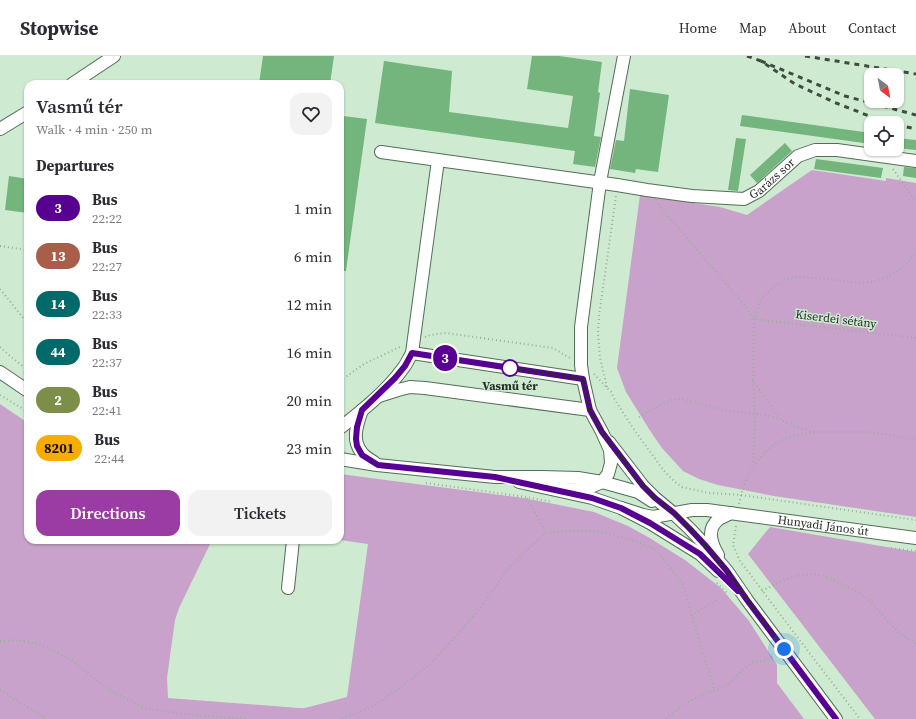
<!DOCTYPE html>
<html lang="en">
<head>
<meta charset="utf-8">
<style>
	:root { --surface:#fff; --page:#f2f2f3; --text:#2b2b33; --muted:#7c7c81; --line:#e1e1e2; --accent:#9b3ca4 }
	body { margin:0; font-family:"Source Serif 4",serif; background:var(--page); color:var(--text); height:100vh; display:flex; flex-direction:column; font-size:15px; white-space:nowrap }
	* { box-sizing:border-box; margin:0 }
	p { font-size:13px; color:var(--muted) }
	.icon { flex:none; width:22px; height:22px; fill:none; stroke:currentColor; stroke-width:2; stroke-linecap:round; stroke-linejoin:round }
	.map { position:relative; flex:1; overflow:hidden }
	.sheet { position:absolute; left:24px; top:24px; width:320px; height:464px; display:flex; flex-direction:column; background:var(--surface); border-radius:12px; box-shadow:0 1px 3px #0004 }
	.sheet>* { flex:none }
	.badge { padding:0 8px; border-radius:13px; font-size:14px; line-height:26px }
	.needle { width:26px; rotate:148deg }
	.tools { position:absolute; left:864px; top:12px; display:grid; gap:8px }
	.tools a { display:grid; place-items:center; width:40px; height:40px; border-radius:8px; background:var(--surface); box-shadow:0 1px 3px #0004; font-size:20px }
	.you { position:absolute; width:20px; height:20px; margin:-10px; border:3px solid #fff; border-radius:50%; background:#1a73e8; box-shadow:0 0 0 6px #1a73e833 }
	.map>.badge { position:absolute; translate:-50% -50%; box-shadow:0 0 0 2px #fff }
	h2 { padding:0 12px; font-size:15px; line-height:36px }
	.round { display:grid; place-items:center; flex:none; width:42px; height:42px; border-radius:12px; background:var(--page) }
	.headline { display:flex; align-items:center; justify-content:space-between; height:68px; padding:0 12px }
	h1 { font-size:19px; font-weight:600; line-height:30px }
	.cta { display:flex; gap:8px; margin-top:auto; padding:8px 12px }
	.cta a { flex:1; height:46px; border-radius:12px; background:var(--accent); color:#fff; font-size:16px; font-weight:600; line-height:46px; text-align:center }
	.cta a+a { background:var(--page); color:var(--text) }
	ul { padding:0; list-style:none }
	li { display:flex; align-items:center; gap:12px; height:48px; padding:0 12px }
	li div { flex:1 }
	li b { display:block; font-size:15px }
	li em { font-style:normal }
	li .badge { min-width:44px; font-weight:700; text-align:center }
	header { display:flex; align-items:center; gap:24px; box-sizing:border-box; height:56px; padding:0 20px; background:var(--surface); border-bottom:1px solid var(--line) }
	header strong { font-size:19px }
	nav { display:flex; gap:22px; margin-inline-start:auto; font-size:14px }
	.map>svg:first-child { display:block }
	.green { fill:#c8a2ca }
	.building { fill:#73b57c }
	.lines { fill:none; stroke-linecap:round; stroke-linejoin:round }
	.minor-casing { stroke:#556d57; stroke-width:14 }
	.path { stroke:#99af9b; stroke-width:2; stroke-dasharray:1 3; stroke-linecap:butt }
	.minor { stroke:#fff; stroke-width:12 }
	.rail { stroke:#3f4c40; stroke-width:3; stroke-dasharray:5 5; stroke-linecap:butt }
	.line-casing { stroke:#fff; stroke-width:9 }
	.line { stroke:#570091; stroke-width:6 }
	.walk { stroke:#252f26; stroke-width:4; stroke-dasharray:0 7.2 }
	.stop-dot { fill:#fff; stroke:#570091; stroke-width:2 }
	.labels { text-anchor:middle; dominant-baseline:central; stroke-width:3; stroke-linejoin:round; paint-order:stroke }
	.street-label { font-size:12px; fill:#252f26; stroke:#ceead0 }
	.stop-label { font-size:12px; font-weight:bold; fill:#252f26; stroke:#ceead0 }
</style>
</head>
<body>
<header>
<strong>Stopwise</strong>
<nav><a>Home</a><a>Map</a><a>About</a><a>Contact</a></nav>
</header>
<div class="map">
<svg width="916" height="663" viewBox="0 0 916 663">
	<rect width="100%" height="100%" fill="#ceead0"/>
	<g class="green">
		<path d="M812,114L886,125V122L916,127V461L774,440L718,429L699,423L683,415L662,392L649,373L626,336L617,312L640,139L720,151L747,159Z"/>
		<path d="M0,348L28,367V484H212L179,552L175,564L167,622L168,642L299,652H305L347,641L368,488L340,484V418L524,442L594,456L628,470L648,481L685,504L721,532L749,565L777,609V627L804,663H0Z"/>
		<path d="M770,471L916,496V663H875L748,498Z"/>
	</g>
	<g class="building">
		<path d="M263,0H334L330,28H259Z"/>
		<path d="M532,0H559L602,6L598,36L600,37L594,80L601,81L595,111L573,108L575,95L375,67L384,5L452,15L449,56L568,72L573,40L527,33Z"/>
		<path d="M630,33L669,39L658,116L636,113L635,117L610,113L616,84L624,85Z"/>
		<path d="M742,59L871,77V88L740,70Z"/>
		<path d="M343,60L367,63L346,215H340V79Z"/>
		<path d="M736,82L746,83L738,135L728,134Z"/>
		<path d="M897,82L916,84V94L897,92Z"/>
		<path d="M785,87L792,95L757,127L750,119Z"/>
		<path d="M816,103L883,112L881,122L814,113Z"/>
		<path d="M904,111L916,112V122L903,120Z"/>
		<path d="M9,120L28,123V157L5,154Z"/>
	</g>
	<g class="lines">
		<g class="minor-casing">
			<g id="minor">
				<path d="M72,28L114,0"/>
				<path d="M0,73L28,56"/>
				<path id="s1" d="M381,96L438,104L617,129L647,134L692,140L744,143L759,135L798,100L815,94H837L916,105"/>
				<path d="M412,297L583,323"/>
				<path d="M0,316L28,335"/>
				<path d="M379,340L398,334L410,331L425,332L590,354"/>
				<path d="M362,354C357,369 351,384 362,397C365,401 371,404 375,407"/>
				<path d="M340,372C363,354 387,335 404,311C407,307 409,302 412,297L438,104"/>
				<path d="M609,386L643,430L655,442L673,457L690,473L705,489L727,515L747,544L836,663"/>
				<path d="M340,403L377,409L495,421H542L578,422L602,426L638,436L652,445"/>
				<path d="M519,426L592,442L621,452L650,467L700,498L718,515"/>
				<path d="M548,432L578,434L591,431L602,426L608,418L611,407L610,394L602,376L590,354L583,323L581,309V271L600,126L624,0"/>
				<path id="s2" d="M621,452L643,459L653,461L692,454H707L916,482"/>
				<path d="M718,499C711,487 706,473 719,463C723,461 727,459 731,457"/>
				<path d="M288,532L293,484"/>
			</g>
		</g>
		<g class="path">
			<path d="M893,113L916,146"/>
			<path d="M658,148L744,249L754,263L916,282"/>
			<path d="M0,190L28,194"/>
			<path d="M0,233L28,268"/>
			<path d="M425,281L430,279L446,277L553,292L570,302"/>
			<path d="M0,291L11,301L28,314"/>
			<path d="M594,318L611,336L615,344L633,372L664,415L675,426L682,431L709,437L741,439L916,464"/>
			<path d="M340,325L364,308L402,290"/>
			<path d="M753,325L755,358L753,409"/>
			<path d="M607,331L600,302L598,277L599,260L616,140"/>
			<path d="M0,339L28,356"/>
			<path d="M639,361L655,352L671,344L683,343L727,355L768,359L779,363"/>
			<path d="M814,376L802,373L781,364L760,335L753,324L754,263L760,245L766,238L775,230L784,224L794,221L818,222L860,227L876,225L888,221L898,215L906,209L916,197"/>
			<path d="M426,427L526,441L552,446"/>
			<path d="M527,442L546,477"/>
			<path d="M739,448C745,417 764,386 797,379C809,376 821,376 834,376C844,376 854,376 864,376C882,377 899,381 916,384"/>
			<path d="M736,470L733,489L740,505L798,582L860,663"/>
			<path d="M891,492L916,495"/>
			<path d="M717,527L727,537"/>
			<path d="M762,535C781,525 802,514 823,520C831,522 838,526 845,530C854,534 862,538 869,544C886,561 893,576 916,587"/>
			<path d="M691,559L717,544"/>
			<path d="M0,585L17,584L39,588L70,603L111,635L144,652L182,658L247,663"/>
			<path d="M0,634L47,663"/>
			<path d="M342,663L373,650L401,631L429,609L456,580L481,551L506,515L528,493L546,477L569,475H596L615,479L643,488L657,495L683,528L705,604L715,635"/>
			<path d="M666,663C676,653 689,645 702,639C710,636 717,634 725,630C734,624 741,614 750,608C754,605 758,606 762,605C766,604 770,602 773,600L772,598"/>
		</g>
		<use href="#minor" class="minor"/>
		<g class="rail">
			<path d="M747,0L761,5L795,28L836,47L882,65L890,67"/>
			<path d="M805,0L916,18"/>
			<path d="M761,5L845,40L916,59"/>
			<path d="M897,69L916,73"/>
		</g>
	</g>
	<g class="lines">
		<g class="line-casing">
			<path id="line" d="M738,535L700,498L650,467L621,452L592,442L495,421L378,409L362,399L357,390L356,383L357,371L362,354L395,322L405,310L412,297L583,323L590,354L602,376L643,430L655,442L674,457L690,473L705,489L727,515L747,544L836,663"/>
		</g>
		<use href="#line" class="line"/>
		<path class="walk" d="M510,312L505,311L583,323L590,354L602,376L643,430L655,442L674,457L690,473L705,489L727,515L784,593"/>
	</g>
	<circle class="stop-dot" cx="510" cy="312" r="8"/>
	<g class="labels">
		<g class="street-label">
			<text stroke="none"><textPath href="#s1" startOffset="401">Garázs sor</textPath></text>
			<text transform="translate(836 263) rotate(7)">Kiserdei sétány</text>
			<text stroke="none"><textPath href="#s2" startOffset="205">Hunyadi János út</textPath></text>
		</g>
		<g class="stop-label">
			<text x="510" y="330">Vasmű tér</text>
		</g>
	</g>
</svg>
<div class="tools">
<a><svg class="needle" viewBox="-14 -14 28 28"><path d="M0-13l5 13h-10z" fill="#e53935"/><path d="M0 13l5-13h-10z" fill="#7c7c81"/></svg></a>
<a><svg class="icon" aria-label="locate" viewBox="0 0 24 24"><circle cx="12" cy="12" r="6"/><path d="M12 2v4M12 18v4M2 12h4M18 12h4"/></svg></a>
</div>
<div class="you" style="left:784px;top:593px"></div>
<b class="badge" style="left:445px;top:302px;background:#570091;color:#fff">3</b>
<section class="sheet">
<div class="headline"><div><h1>Vasmű tér</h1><p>Walk · 4 min · 250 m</p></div><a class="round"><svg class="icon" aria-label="heart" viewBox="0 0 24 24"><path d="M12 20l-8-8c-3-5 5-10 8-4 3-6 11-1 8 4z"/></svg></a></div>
<h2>Departures</h2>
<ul>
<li><span class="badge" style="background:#570091;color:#fff">3</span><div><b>Bus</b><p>22:22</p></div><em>1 min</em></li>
<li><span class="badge" style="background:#a75f4a;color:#fff">13</span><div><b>Bus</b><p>22:27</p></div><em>6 min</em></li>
<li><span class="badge" style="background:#006a6a;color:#fff">14</span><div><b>Bus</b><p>22:33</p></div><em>12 min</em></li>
<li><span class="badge" style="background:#006a6a;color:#fff">44</span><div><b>Bus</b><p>22:37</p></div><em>16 min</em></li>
<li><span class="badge" style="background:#7d8e48;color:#fff">2</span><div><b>Bus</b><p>22:41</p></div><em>20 min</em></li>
<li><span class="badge" style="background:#f6ac00;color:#111">8201</span><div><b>Bus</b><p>22:44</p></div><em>23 min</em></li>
</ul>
<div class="cta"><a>Directions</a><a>Tickets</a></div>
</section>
</div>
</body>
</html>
